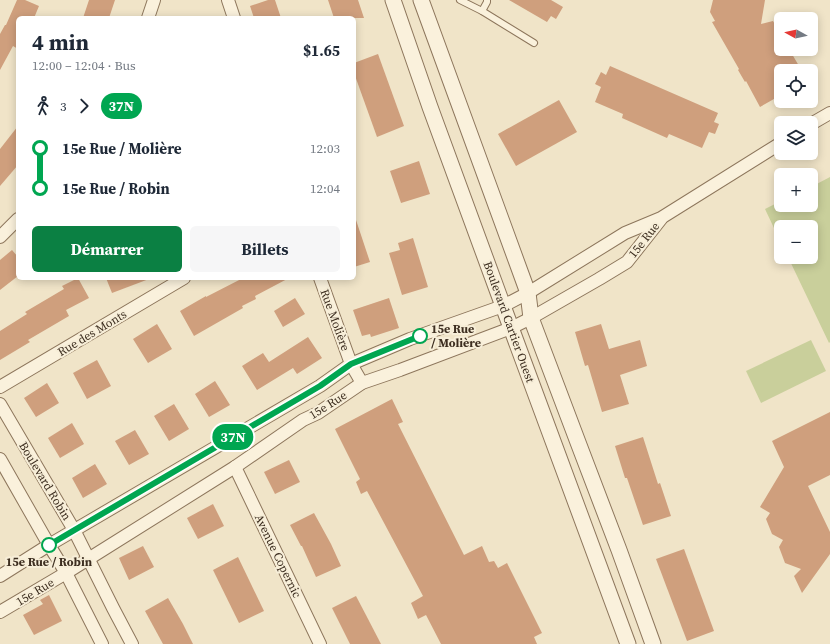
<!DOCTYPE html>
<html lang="fr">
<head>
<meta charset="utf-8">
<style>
	:root { --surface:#fff; --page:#f6f6f7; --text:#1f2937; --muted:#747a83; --accent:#0b8043 }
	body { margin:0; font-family:"Source Serif 4",serif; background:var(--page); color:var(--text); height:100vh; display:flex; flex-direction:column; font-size:15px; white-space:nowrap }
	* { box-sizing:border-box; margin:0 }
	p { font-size:13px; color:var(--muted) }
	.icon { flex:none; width:22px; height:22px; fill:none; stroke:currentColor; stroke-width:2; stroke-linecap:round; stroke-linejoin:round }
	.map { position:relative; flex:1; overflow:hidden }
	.details { position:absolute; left:16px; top:16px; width:340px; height:264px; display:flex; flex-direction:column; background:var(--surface); border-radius:6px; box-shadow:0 2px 10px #0003 }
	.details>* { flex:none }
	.badge { padding:0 8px; border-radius:13px; font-size:14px; line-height:26px }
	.needle { width:26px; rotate:278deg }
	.tools { position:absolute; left:774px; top:12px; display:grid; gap:8px }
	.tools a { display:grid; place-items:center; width:44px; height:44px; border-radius:6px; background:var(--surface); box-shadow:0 2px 10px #0003; font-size:20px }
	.map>.badge { position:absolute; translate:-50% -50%; box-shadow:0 0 0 2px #fff }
	.legs { display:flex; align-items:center; gap:6px; height:44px; padding:0 16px; font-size:13px }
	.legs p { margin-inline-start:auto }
	.headline { display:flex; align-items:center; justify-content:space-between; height:68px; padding:0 16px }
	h1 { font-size:22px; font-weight:700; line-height:30px }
	.action { display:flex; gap:8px; margin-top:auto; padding:8px 16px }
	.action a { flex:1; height:46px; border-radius:6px; background:var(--accent); color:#fff; font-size:16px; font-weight:700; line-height:46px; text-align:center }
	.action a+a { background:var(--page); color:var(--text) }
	ul { padding:0 16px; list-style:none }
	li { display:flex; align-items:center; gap:14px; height:40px; font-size:15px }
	li i { display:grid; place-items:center; width:6px; height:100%; margin:0 5px; background:currentColor }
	li i::after { content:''; width:10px; height:10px; margin:-5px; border:3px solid; border-radius:50%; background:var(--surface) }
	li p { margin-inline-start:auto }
	li:first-child i { background:linear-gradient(#0000 50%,currentColor 0) }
	li:last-child i { background:linear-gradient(currentColor 50%,#0000 0) }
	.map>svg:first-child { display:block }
	.green { fill:#c9cf9b }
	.building { fill:#cf9f7d }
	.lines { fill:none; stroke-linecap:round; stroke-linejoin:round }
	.service-casing { stroke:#8d765c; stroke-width:8 }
	.minor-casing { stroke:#8d765c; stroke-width:14 }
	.tertiary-casing { stroke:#8d765c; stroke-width:17 }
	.service { stroke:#faf1dc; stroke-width:6 }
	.minor { stroke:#faf1dc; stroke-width:12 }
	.tertiary { stroke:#faf1dc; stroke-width:15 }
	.line-1-casing { stroke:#fff; stroke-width:9 }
	.line-1 { stroke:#00a651; stroke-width:6 }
	.stop-1-dot { fill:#fff; stroke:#00a651; stroke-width:2 }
	.labels { text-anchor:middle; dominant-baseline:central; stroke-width:4; stroke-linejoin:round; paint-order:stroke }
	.street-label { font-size:12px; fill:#3d2e20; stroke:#f7eed8 }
	.stop-label { font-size:12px; font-weight:bold; fill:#3d2e20; stroke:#f7eed8; text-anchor:start }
</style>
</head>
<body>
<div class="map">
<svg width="830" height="644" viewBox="0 0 830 644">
	<rect width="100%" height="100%" fill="#f0e4c8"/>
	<g class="green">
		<path d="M830,177V342L829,343L788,257H811V227H781V243L765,209L781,201V205H811V187Z"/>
		<path d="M811,340L826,371L761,403L746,371Z"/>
	</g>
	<g class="building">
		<path d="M17,0H25L39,6L34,18H18V49L13,46L0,70V34L5,25H6Z"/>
		<path d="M89,0H115L109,18H83Z"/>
		<path d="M268,0H275L281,18H254L250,6Z"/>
		<path d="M328,0H358L364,18H334Z"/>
		<path d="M509,0H551L563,7L556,19L551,16L547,22Z"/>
		<path d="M713,0H765L761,24L773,21L781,35V49H789L802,71H781V95L760,107L746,81L745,82L738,70L739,69L712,22L715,21L710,12Z"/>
		<path d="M378,54L404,126L377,137L354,73V63Z"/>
		<path d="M610,66L718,113L714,122L719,124L715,134L709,132L702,148L669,134L667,138L622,118L623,114L595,102L601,87L595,84L601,72L606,75Z"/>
		<path d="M559,100L577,132L516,166L498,134Z"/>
		<path d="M18,126V165L0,186V149Z"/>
		<path d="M419,161L430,194L401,203L390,171Z"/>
		<path d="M354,220H356L370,262L354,267Z"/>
		<path d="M413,238L428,287L402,295L389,253L400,250L398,243Z"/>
		<path d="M12,250L18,257V276L0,290V260Z"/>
		<path d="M78,278L89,298L66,310L69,316L28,340L30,342L0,360V331L27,314L25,312L64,289L62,286Z"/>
		<path d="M106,278H148L149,279L112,293Z"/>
		<path d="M243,278H289L255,296L256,299L242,306L243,308L194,336L180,311L206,296V297Z"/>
		<path d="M295,298L305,314L283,327L274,311Z"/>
		<path d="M389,298L399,328L371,337L370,334L362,336L353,310Z"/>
		<path d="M157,324L172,349L148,363L133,339Z"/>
		<path d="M601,324L609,349L640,340L647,366L620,375L629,404L602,412L588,365L585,366L575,332Z"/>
		<path d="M308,337L322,358L297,374L293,368L257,390L242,366L263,353L269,362Z"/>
		<path d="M97,360L111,386L87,399L73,373Z"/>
		<path d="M215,381L230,405L209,417L195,394Z"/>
		<path d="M47,383L59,403L36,417L24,398Z"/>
		<path d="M392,399L403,422L398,424L464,555L482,546L489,562L494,561L498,568L507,563L542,633L534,637L537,644H441L426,615L418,619L411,603L423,596L367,491L361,494L356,482L360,479L335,429Z"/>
		<path d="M174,404L189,429L169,441L154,416Z"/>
		<path d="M830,412V475L808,486L830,532V554L802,593L794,576L801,569L785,563L779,547L783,540L772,534L766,519L770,513L760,507L784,467L772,441Z"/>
		<path d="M72,423L84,444L60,458L48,438Z"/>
		<path d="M135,430L149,454L129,465L115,441Z"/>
		<path d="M643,437L658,484L660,483L671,516L643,525L627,478H625L615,446Z"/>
		<path d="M289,460L300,482L275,494L264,472Z"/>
		<path d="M95,464L107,484L83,498L72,478Z"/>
		<path d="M213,504L224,526L198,539L187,518Z"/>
		<path d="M314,513L331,544L341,566L316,577L302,546H301L290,525Z"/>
		<path d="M143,546L154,567L129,580L119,558Z"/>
		<path d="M684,549L714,631L687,641L656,559Z"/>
		<path d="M238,557L264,611L239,623L213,570Z"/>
		<path d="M49,595L62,621L34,635L23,615L43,604L40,600Z"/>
		<path d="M356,596L367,617L381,644H350L332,608Z"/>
		<path d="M168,598L183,624L193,644H163L145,611Z"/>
	</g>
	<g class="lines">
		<g class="service-casing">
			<g id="service">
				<path d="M460,0L482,11L534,43"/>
				<path d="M482,11L487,2V0"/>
			</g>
		</g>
		<g class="minor-casing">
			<g id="minor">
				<path d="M228,0L234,18"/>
				<path d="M148,18L154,0"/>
				<path d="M811,124L830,113"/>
				<path d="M0,237L18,219"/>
				<path d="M320,278L351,364L362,383"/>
				<path d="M0,387L184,278"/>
				<path d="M0,404L74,530L113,608L132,644"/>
				<path d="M0,459L49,545L66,573L102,644"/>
				<path d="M235,467L320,644"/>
				<path d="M0,576L49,545L320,386L351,364L410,339L503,306L528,293L625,233L661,218L781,143"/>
				<path d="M0,612L66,573L235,467L303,420L318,413L362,383L400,370L511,328L531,318L599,279L627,262L661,219"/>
			</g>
		</g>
		<g class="tertiary-casing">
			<g id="tertiary">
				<path d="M393,0L430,107L503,306L628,644"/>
				<path d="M421,0L528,293L531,318L579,445L619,550L653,644"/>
			</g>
		</g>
		<use href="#service" class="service"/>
		<use href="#minor" class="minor"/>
		<use href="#tertiary" class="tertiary"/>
	</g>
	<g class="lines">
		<g class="line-1-casing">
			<path id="line-1" d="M49,545L320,386L351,364L420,336"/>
		</g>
		<use href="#line-1" class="line-1"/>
	</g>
	<g class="stop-1-dot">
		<circle cx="420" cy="336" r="7"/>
		<circle cx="49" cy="545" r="7"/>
	</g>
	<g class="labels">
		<g class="street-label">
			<text transform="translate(644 240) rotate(-52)">15e Rue</text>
			<text transform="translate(335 320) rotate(70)">Rue Molière</text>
			<text transform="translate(509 322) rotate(70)">Boulevard Cartier Ouest</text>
			<text transform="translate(92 333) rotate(-31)">Rue des Monts</text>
			<text transform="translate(328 405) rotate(-32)">15e Rue</text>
			<text transform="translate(45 481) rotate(59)">Boulevard Robin</text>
			<text transform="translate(278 556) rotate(64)">Avenue Copernic</text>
			<text transform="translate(35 592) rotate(-31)">15e Rue</text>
		</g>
		<g class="stop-label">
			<text x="431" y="329">15e Rue<tspan x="431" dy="14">/ Molière</tspan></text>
			<text x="49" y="562" text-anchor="middle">15e Rue / Robin</text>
		</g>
	</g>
</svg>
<div class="tools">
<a><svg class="needle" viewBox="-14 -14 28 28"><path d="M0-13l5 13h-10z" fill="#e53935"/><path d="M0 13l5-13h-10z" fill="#747a83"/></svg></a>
<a><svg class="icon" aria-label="locate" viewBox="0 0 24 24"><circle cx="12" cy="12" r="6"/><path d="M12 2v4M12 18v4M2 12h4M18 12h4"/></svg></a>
<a><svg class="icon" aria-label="layers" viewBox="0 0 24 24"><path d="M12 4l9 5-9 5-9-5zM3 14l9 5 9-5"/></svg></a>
<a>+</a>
<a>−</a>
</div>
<b class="badge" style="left:233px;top:437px;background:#00a651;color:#fff">37N</b>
<section class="details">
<div class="headline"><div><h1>4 min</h1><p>12:00 – 12:04 · Bus</p></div><b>$1.65</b></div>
<div class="legs"><svg class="icon" aria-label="walk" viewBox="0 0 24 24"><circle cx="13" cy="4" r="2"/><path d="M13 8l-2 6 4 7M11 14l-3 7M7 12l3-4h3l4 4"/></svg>3<svg class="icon" aria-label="forward" viewBox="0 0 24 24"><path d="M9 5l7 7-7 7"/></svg><b class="badge" style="background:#00a651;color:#fff">37N</b></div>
<ul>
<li><i style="color:#00a651"></i><b>15e Rue / Molière</b><p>12:03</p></li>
<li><i style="color:#00a651"></i><b>15e Rue / Robin</b><p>12:04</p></li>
</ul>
<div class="action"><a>Démarrer</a><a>Billets</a></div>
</section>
</div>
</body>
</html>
